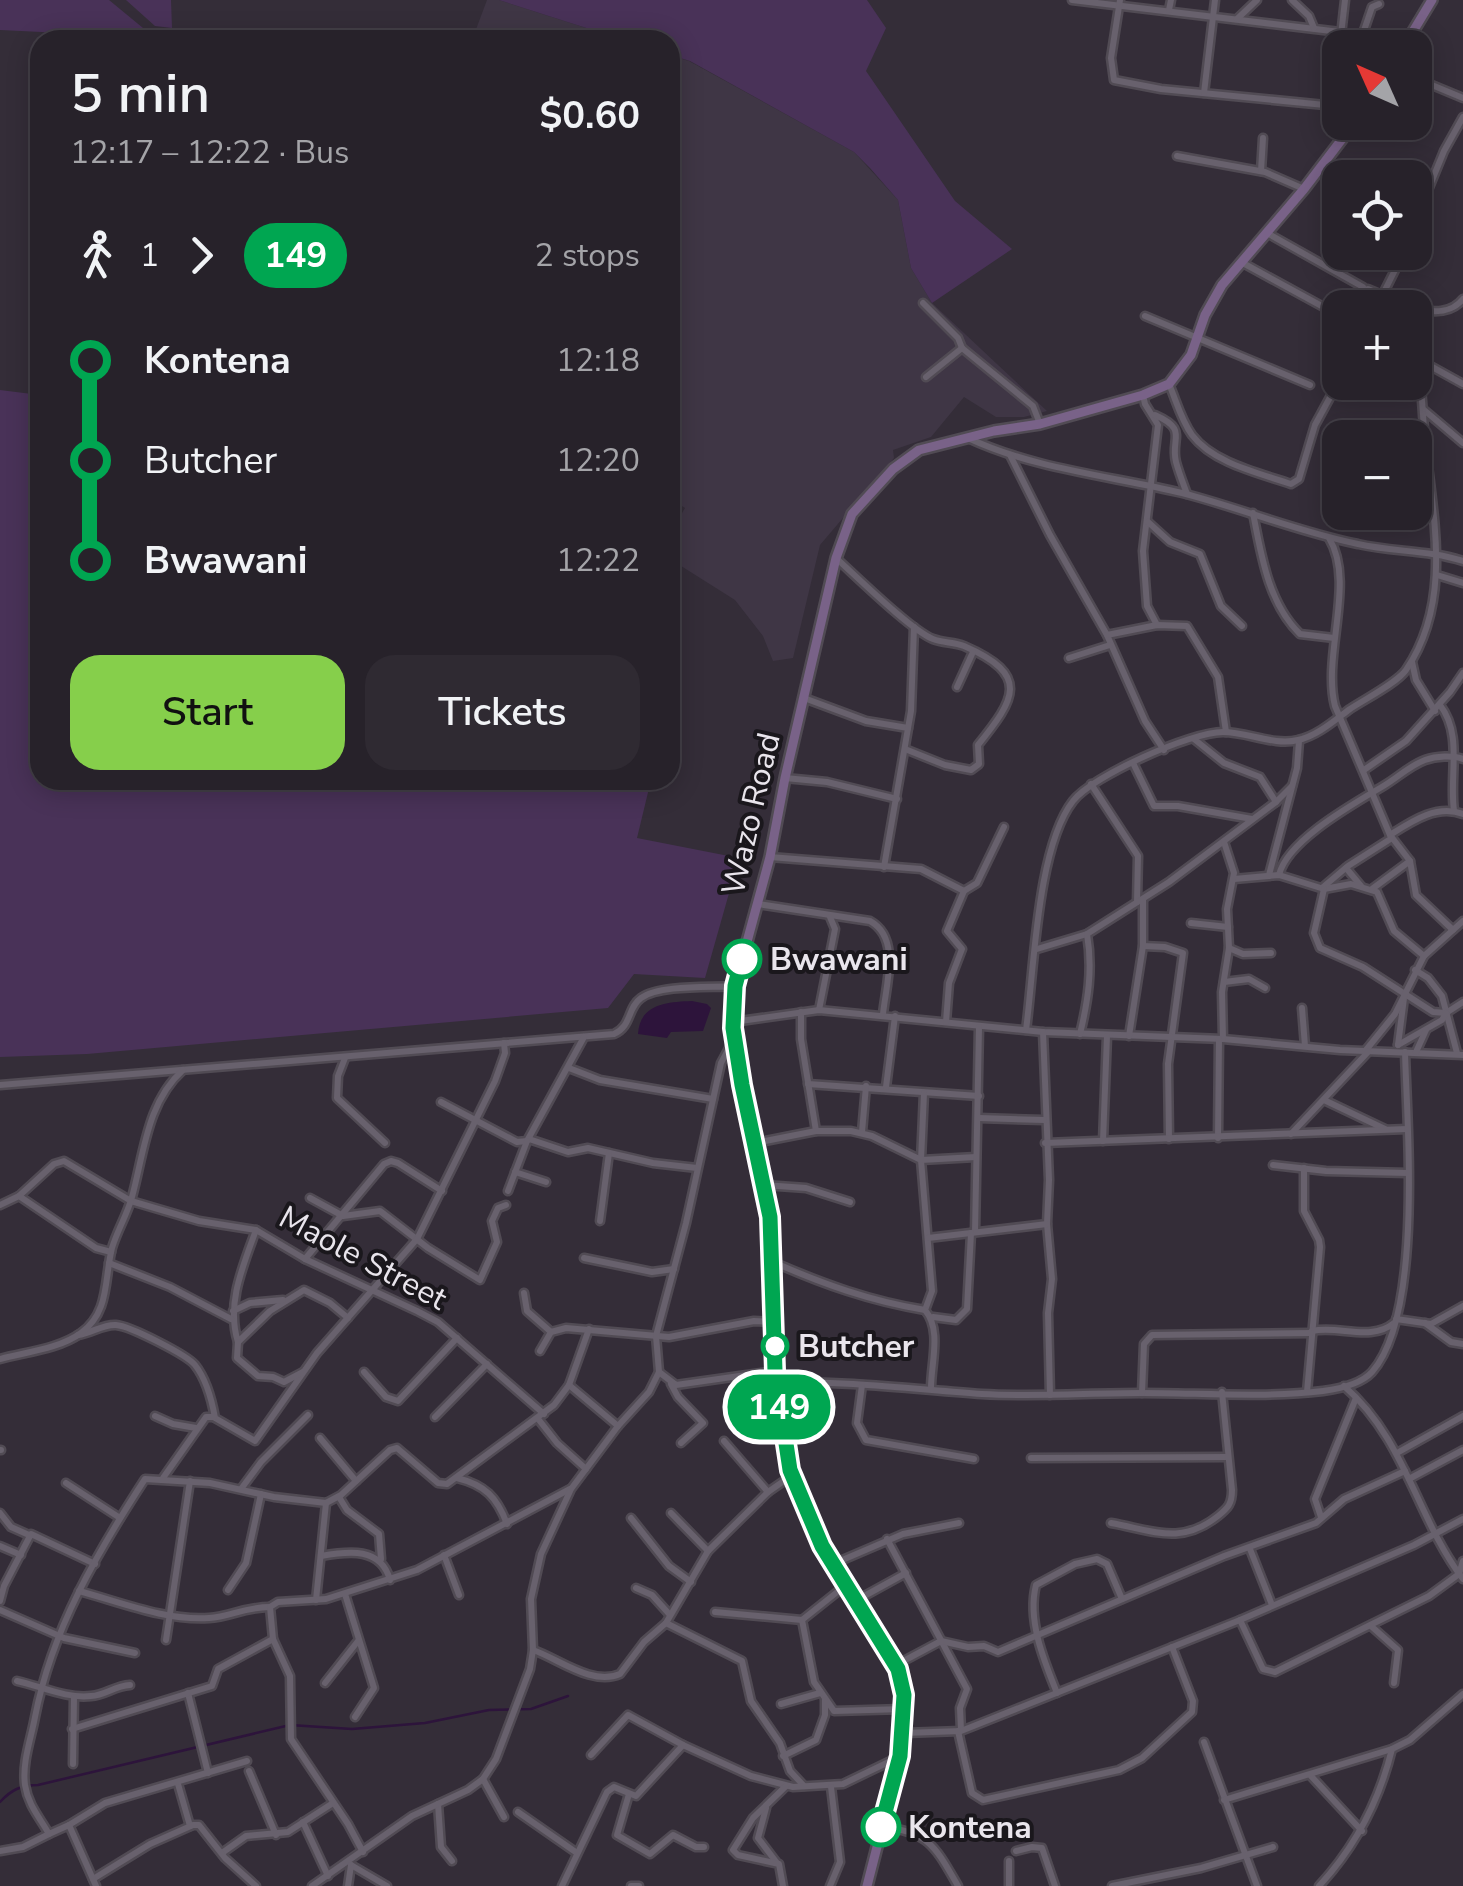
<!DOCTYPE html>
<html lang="en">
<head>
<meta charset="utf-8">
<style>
	:root { --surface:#27222a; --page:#2f2a32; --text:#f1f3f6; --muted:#a4a4a8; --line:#433f47; --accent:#86cf4b }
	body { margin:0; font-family:"Nunito Sans",sans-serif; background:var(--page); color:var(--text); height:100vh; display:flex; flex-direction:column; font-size:38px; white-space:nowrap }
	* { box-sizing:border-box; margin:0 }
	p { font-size:32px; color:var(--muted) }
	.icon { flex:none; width:55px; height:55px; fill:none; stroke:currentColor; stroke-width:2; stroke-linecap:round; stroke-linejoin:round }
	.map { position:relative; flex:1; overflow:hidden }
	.drawer { position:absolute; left:30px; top:30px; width:650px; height:760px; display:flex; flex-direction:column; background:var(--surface); border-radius:30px; box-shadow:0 5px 25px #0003,0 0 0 2px var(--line) }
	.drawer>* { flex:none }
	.badge { padding:0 20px; border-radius:32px; font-size:35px; line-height:65px }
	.needle { width:65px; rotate:315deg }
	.tools { position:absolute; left:1322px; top:30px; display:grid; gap:20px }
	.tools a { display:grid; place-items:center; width:110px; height:110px; border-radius:20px; background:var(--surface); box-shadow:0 5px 25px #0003,0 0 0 2px var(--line); font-size:50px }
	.map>.badge { position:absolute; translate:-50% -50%; box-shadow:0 0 0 5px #fff }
	.legs { display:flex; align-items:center; gap:15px; height:110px; padding:0 40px; font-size:32px }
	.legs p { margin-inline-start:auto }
	.headline { display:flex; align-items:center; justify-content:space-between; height:170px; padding:0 40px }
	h1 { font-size:55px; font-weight:600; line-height:75px }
	.cta { display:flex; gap:20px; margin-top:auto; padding:20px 40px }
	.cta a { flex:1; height:115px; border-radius:30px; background:var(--accent); color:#111; font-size:40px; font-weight:600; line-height:115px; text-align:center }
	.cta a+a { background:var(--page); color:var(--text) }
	ul { padding:0 40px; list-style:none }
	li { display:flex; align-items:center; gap:35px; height:100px; font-size:38px }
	li i { display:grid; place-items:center; width:15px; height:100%; margin:0 12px; background:currentColor }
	li i::after { content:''; width:25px; height:25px; margin:-12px; border:8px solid; border-radius:50%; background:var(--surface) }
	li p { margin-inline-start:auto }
	li:first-child i { background:linear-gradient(#0000 50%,currentColor 0) }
	li:last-child i { background:linear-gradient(currentColor 50%,#0000 0) }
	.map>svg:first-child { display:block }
	.built { fill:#3f3645 }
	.green { fill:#493258 }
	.water { fill:#2d143b }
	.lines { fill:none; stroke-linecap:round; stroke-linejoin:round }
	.stream { stroke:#2d143b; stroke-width:2.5 }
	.minor-casing { stroke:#514b54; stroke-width:11 }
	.secondary-casing { stroke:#514b54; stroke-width:14 }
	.minor { stroke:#68616d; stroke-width:6 }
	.secondary { stroke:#796288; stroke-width:9 }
	.line-1-casing { stroke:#fff; stroke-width:22 }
	.line-1 { stroke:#00a651; stroke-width:15 }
	.stop-1-dot { fill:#fff; stroke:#00a651; stroke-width:5 }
	.labels { text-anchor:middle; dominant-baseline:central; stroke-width:8; stroke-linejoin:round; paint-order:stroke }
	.street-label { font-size:32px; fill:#e9e5ec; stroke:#1a171c }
	.stop-label { font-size:32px; font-weight:bold; fill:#e9e5ec; stroke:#1a171c; text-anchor:start }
</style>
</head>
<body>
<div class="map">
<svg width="1463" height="1886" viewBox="0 0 1463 1886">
	<rect width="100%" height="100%" fill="#342d38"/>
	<g class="built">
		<path d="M487,0H499L624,40H472Z"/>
		<path d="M670,55L689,61L854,152L898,200L911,268L932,303L1047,411L1024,417H996L964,397L931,437L893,450L894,458L820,545L793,658L773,661L763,636L735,600L670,559V534L685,508L670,498Z"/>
	</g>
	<g class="green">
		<path d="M0,0H109L143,28L166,38L0,30Z"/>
		<path d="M126,0H171L172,28L155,26Z"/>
		<path d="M499,0H867L886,28L866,71L955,201L1012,249L932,303L911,268L898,200L870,168L854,152L690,61L670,55V40H624Z"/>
		<path d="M0,390L40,395V780H651L637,838L739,858L705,978L634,974L608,1008L87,1054L0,1057Z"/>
	</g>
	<path class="water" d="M692,1001L707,1004L711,1008L703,1031L671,1032L667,1038L638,1034C640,1004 666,1002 692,1001Z"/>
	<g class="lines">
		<path class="stream" d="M0,1802C11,1790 21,1785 38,1785L290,1725L352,1729L425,1723L489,1710L531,1709L568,1696"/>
		<g class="minor-casing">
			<g id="minor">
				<path d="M1072,0L1340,32L1363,48"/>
				<path d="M1120,0L1111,58L1114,80L1161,89L1325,105C1336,112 1335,128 1343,138"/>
				<path d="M1292,0L1309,16L1314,28"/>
				<path d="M1169,10L1171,0"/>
				<path d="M1237,19L1257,0"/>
				<path d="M1359,45L1372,7L1379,4"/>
				<path d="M1415,78L1463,98"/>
				<path d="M1204,93L1215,0"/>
				<path d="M1325,105L1335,88L1345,0"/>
				<path d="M1177,156L1265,172L1304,189"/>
				<path d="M1261,171L1263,138"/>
				<path d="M1415,222L1444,151L1463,117"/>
				<path d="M1267,233L1363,287L1376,308"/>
				<path d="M1241,262L1340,316"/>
				<path d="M1368,289L1413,308"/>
				<path d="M1382,296L1404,252"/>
				<path d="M923,303L958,338L962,348L1033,406L1040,424"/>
				<path d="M1415,308C1433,313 1451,314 1463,299"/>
				<path d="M1145,316L1310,385"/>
				<path d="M1416,358L1463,384"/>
				<path d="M926,377L962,348"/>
				<path d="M1169,384C1176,400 1181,420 1192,435C1213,463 1259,473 1291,484L1299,479L1315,425L1340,379"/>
				<path d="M1143,395L1145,404L1158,425L1143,551L1147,606L1157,625"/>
				<path d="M1424,410L1463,443"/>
				<path d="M1155,415C1189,430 1170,438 1176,462C1179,473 1183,483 1187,494"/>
				<path d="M968,438C1034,469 1111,476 1182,493C1241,508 1298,532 1358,544C1393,552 1429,550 1463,561"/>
				<path d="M1010,455L1050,535L1107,635L1145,721L1164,750"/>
				<path d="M1253,513C1261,554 1268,603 1300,634L1334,638"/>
				<path d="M1148,522L1170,542L1200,554L1221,606L1242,626"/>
				<path d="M1329,538C1356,582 1322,655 1335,706L1390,835L1410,861L1416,895L1453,930"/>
				<path d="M837,559C857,577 912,631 933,639C943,643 954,642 964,646C1031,675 1015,699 978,745L979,764L971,770L945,765L905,749"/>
				<path d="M1437,575L1463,583"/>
				<path d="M1107,635L1157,625L1187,626L1218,677L1226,732"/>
				<path d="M1069,658L1110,645"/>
				<path d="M1412,662L1416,680L1435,711"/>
				<path d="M957,687L973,652"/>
				<path d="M804,698L866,721L908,728"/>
				<path d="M1440,705C1463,735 1449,775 1454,811"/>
				<path d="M1194,739L1224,763L1260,777L1276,802"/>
				<path d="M1133,763L1154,806H1178L1252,819"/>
				<path d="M1364,770L1406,741L1450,692L1463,673"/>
				<path d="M785,778L827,782L897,799"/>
				<path d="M1091,784L1138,856L1137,902"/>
				<path d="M1390,835C1412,821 1437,804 1463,814"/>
				<path d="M770,857L921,869L964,891L977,883L1004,827"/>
				<path d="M884,867L911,711L914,627"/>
				<path d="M1346,868L1361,886"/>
				<path d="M1269,875L1297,768L1299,741"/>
				<path d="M1279,875C1287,840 1355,803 1385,785C1398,777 1411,765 1425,760C1436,756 1453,755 1463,759"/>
				<path d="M1234,879L1279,875L1324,889L1351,884L1377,892L1394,931L1424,956"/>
				<path d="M1322,888L1348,866L1392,838"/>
				<path d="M1324,889L1314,933L1320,948L1363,967L1433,1012L1446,1013L1463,1002"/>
				<path d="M1372,889L1410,861"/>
				<path d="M758,904L870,921C901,938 886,984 883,1014"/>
				<path d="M1191,923L1228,927"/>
				<path d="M1143,946L1165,947L1183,953L1168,1064L1169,1139"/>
				<path d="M1229,948L1243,954L1271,953"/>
				<path d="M1037,949L1087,934L1169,882L1276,802L1292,786"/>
				<path d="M1415,970L1428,978L1442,996L1457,1053"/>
				<path d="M1224,982L1249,979L1265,988"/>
				<path d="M1302,1008L1305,1046"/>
				<path d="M819,1010L835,929L830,917"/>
				<path d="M801,1012V1039L816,1131"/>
				<path d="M733,1022L819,1010L1043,1032L1223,1039L1340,1050L1463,1055"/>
				<path d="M946,1022L949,983L962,949L947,931L964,891"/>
				<path d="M1026,1030C1034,971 1037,847 1073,801C1092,776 1191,732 1223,732C1248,732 1274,746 1298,740C1317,736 1335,720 1350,709C1365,699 1397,683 1406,670C1453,601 1433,517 1425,440C1422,412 1423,385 1415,358"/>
				<path d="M1043,1032L1049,1180L1047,1224L1052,1279L1048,1313L1050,1395"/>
				<path d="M1080,1034C1088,1001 1093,969 1087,934"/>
				<path d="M1129,1036L1143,946V900"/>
				<path d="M1223,1039L1222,992L1229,948L1227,909L1234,873L1224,842"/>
				<path d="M1398,1045L1442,1020L1446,1013"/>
				<path d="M1398,1045L1404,998"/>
				<path d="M1366,1050L1395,1014L1424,956L1463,921"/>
				<path d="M1416,1052L1426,1030"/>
				<path d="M345,1058L338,1076L337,1098L385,1143"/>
				<path d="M569,1068L600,1080L713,1099"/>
				<path d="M808,1084L979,1096"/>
				<path d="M0,1085L614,1034C632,1026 627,1008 641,998C660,984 714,988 735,986"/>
				<path d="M886,1087L895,1016"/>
				<path d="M924,1093L921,1160L932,1291L925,1310C942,1330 931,1363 931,1388"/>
				<path d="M1324,1100L1385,1129"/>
				<path d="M441,1102L517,1142L527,1141L584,1037"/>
				<path d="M979,1118L1044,1120"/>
				<path d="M862,1132L866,1086"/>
				<path d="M1291,1134L1368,1052"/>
				<path d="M1218,1138L1219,1039"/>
				<path d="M529,1139L568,1152L588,1148L653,1163L697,1168"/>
				<path d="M1103,1141L1107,1036"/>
				<path d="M755,1143L816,1131H851L872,1136L921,1160L976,1157"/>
				<path d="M1045,1143L1407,1129"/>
				<path d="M1273,1165L1326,1171L1408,1173"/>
				<path d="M1304,1168V1211L1319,1240L1320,1247L1307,1392"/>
				<path d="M515,1172L546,1182"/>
				<path d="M764,1185L806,1188L850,1202"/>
				<path d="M508,1191L527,1141"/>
				<path d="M19,1196L54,1164L64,1161L131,1201L199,1221L256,1230L305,1259L417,1311L438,1322L544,1414"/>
				<path d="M310,1198L343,1216L380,1211L428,1248L480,1280L497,1242L492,1221L498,1208L506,1205"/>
				<path d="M0,1205L19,1196L96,1248L111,1252"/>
				<path d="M600,1221L609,1153"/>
				<path d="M256,1230C243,1266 226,1304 238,1342L270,1311L304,1290L330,1303L348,1318"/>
				<path d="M975,1232L979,1027"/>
				<path d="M928,1238L1047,1224"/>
				<path d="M584,1258L652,1272L674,1269"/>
				<path d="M305,1259L384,1164L391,1161L398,1163L442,1191"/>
				<path d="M773,1262C823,1284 870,1301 925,1310"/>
				<path d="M109,1263L170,1287L231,1319"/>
				<path d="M524,1293L527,1311L551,1332"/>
				<path d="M233,1311L250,1303L283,1300"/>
				<path d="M933,1317L956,1320L967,1309L971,1233"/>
				<path d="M1396,1319L1431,1324L1463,1306"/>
				<path d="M1425,1323L1451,1342L1463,1344"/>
				<path d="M1312,1331C1339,1325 1371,1342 1394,1323"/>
				<path d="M78,1335C92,1333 103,1324 116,1325C130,1326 187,1355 195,1365C206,1379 212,1401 215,1418L255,1441L317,1353L417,1239L495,1081L505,1053L504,1043"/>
				<path d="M238,1342L237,1358L258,1376L273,1377L284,1382L303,1372"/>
				<path d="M540,1351L551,1332L566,1328L669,1337L754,1321L774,1322"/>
				<path d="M0,1359C26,1352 59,1349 81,1333C110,1312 104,1279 112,1248C117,1231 127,1215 132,1197C144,1153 147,1102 183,1070"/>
				<path d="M364,1372L386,1397L398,1401L457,1338"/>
				<path d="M659,1372L676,1385L775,1371"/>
				<path d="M777,1382C846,1381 913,1389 982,1394C1035,1397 1088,1393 1141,1393C1201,1393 1264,1398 1323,1391C1338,1389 1361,1384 1372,1372C1423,1314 1407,1128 1405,1052"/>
				<path d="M671,1384L678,1397L703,1423L681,1443"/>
				<path d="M569,1385L618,1426"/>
				<path d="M862,1385L857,1423L866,1440L974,1459"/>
				<path d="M1344,1386C1406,1440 1416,1517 1463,1579"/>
				<path d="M1142,1393L1144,1344L1152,1335L1311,1333"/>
				<path d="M155,1416L173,1424L196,1428"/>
				<path d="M435,1417L487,1364"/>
				<path d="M539,1420L557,1443L586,1469"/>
				<path d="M320,1438L356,1481"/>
				<path d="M724,1441L768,1492"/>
				<path d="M0,1450H1"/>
				<path d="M1397,1453L1463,1416"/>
				<path d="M1031,1458L1227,1457"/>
				<path d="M163,1478L206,1417H214"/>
				<path d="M457,1478C485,1485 497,1497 507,1524"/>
				<path d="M1409,1479L1463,1450"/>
				<path d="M66,1483L120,1518"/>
				<path d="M241,1489L261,1462L308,1415"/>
				<path d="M339,1497L347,1510L379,1534L381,1559"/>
				<path d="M0,1513L11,1527L29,1535"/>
				<path d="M671,1513L708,1551"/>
				<path d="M1321,1517L1315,1499L1356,1398"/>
				<path d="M631,1518L669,1566L691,1582"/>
				<path d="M1111,1523C1152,1530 1180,1546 1218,1516C1228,1508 1232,1504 1232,1490L1222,1392"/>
				<path d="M887,1539L967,1689L960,1708L961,1730"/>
				<path d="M0,1546L21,1555"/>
				<path d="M1250,1549L1272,1605"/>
				<path d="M444,1555L459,1595"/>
				<path d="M321,1556C349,1551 381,1547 390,1580"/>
				<path d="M833,1564L903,1534L959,1523"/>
				<path d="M636,1588L652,1595L670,1615"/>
				<path d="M228,1590L246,1563L261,1494"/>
				<path d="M79,1591C120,1602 166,1621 209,1618C230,1617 244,1607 270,1607"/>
				<path d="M345,1594L374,1688L355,1717"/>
				<path d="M316,1600L326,1503"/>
				<path d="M857,1600L906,1573"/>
				<path d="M0,1601L4,1586L31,1534L95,1564"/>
				<path d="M0,1610L64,1638L135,1653"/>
				<path d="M715,1612L802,1620L846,1585"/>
				<path d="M802,1620L814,1682L834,1711L904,1709"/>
				<path d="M1240,1620L1263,1669L1275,1672L1429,1596L1459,1574L1463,1561"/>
				<path d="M666,1623L742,1661L751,1701L780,1743L790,1771L804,1786"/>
				<path d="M1371,1626L1398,1650L1394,1683"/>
				<path d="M166,1640L190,1481"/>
				<path d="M533,1650C559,1659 592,1686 620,1674L644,1642L666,1623L708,1551L768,1492L791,1476"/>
				<path d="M896,1665L941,1641L968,1647L984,1646L998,1652L1224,1556L1316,1523L1344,1499L1405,1471"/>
				<path d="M17,1681C40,1686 67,1699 91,1696C106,1695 114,1686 130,1685"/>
				<path d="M325,1683L358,1641"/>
				<path d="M188,1693L208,1773"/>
				<path d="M1057,1693C1044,1661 1027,1620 1036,1585L1075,1564L1097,1559L1107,1564L1122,1599"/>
				<path d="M781,1704L820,1693"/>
				<path d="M72,1729L212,1686L218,1669L273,1639"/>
				<path d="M958,1731L972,1793L983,1800L1119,1770L1142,1758L1192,1712L1193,1701L1172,1647"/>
				<path d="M904,1733L961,1731L1240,1620L1414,1545L1463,1519"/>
				<path d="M1204,1742L1257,1886"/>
				<path d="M591,1755L628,1715L683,1745L751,1776L793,1787L843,1784L899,1757"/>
				<path d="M783,1756L816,1740L825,1715V1700"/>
				<path d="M73,1764L74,1697"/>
				<path d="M249,1771L276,1835"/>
				<path d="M1311,1776L1362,1831"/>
				<path d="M483,1779L504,1817"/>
				<path d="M178,1784L190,1826"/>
				<path d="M629,1794L617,1835L650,1854L673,1835L696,1847H704"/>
				<path d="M1224,1800L1392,1749L1410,1740L1463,1694"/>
				<path d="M438,1804L441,1847L452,1861"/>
				<path d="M766,1808L758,1838L777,1863"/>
				<path d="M518,1812L577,1853"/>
				<path d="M303,1822L328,1876"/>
				<path d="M69,1825L105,1803L247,1761"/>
				<path d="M882,1827C929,1831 936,1848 958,1886"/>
				<path d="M0,1851L23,1847L49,1834"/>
				<path d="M1016,1851L1032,1847L1042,1848L1055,1886"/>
				<path d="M363,1852L348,1824L291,1739L290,1676L273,1639L270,1607L278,1602L326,1599L417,1570L570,1489"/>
				<path d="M222,1853L246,1836L288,1832L333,1803"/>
				<path d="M1009,1861V1886"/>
				<path d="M351,1865L387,1886"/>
				<path d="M93,1879L150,1844L193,1825H199L225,1858L256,1886"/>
				<path d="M96,1886L69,1825L49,1834C40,1818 28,1805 25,1785C22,1762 31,1739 35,1717C52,1629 97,1553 145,1479L210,1483L274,1497L326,1503L341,1495L390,1450L397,1448L438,1483L447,1484L554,1405L569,1385L589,1329"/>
				<path d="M312,1886L412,1816L468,1790L483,1779L496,1759L530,1669L533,1650L531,1599L541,1554L571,1489L618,1426L649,1392L659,1372L656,1336L686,1223L721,1063L734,1039"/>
				<path d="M348,1886L351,1865"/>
				<path d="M562,1886L607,1792L614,1787L636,1796L683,1745"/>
				<path d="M631,1886H639"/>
				<path d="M783,1886L779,1864L738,1855L733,1850L753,1818L786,1786"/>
				<path d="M830,1886L840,1862L831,1787"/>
				<path d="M1112,1886L1201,1868L1273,1847"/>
				<path d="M1319,1886C1356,1846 1379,1802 1392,1749"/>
			</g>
		</g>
		<g class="secondary-casing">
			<g id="secondary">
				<path d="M1403,48L1432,0"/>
				<path d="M867,1886L900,1757L905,1695L898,1669L822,1546L790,1470L775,1371L771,1217L742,1085L733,1028L735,986L770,857L785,778L836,558L852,514L893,469L919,450L994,431L1040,424L1143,395L1169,384L1191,355L1205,315L1222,285L1304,189L1355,122"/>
			</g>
		</g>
		<use href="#minor" class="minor"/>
		<use href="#secondary" class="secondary"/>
	</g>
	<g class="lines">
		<g class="line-1-casing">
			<path id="line-1" d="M742,959L735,986L733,1028L742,1085L770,1217L775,1371L790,1470L822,1546L898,1669L904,1695L900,1756L881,1827"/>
		</g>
		<use href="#line-1" class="line-1"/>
	</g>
	<g class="stop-1-dot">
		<circle cx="742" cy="959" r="18"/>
		<circle cx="775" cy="1346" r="12"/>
		<circle cx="881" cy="1827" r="18"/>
	</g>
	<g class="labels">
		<g class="street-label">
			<text transform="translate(751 814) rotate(-77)">Wazo Road</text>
			<text transform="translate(363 1258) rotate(28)">Maole Street</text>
		</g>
		<g class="stop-label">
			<text x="770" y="959">Bwawani</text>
			<text x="798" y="1346">Butcher</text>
			<text x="908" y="1827">Kontena</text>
		</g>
	</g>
</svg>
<div class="tools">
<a><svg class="needle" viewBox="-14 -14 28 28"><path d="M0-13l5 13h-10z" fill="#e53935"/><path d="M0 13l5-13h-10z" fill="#a4a4a8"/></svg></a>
<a><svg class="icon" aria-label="locate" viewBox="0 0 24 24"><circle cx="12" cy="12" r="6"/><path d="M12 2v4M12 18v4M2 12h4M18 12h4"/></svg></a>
<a>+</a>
<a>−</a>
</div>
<b class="badge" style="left:779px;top:1407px;background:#00a651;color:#fff">149</b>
<section class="drawer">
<div class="headline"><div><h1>5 min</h1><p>12:17 – 12:22 · Bus</p></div><b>$0.60</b></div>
<div class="legs"><svg class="icon" aria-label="walk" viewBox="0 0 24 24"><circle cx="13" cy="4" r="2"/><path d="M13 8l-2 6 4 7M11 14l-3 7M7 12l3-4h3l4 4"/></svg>1<svg class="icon" aria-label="forward" viewBox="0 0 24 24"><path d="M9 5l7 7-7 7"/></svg><b class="badge" style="background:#00a651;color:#fff">149</b><p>2 stops</p></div>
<ul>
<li><i style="color:#00a651"></i><b>Kontena</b><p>12:18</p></li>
<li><i style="color:#00a651"></i><span>Butcher</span><p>12:20</p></li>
<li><i style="color:#00a651"></i><b>Bwawani</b><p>12:22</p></li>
</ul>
<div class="cta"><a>Start</a><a>Tickets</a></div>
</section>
</div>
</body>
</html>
